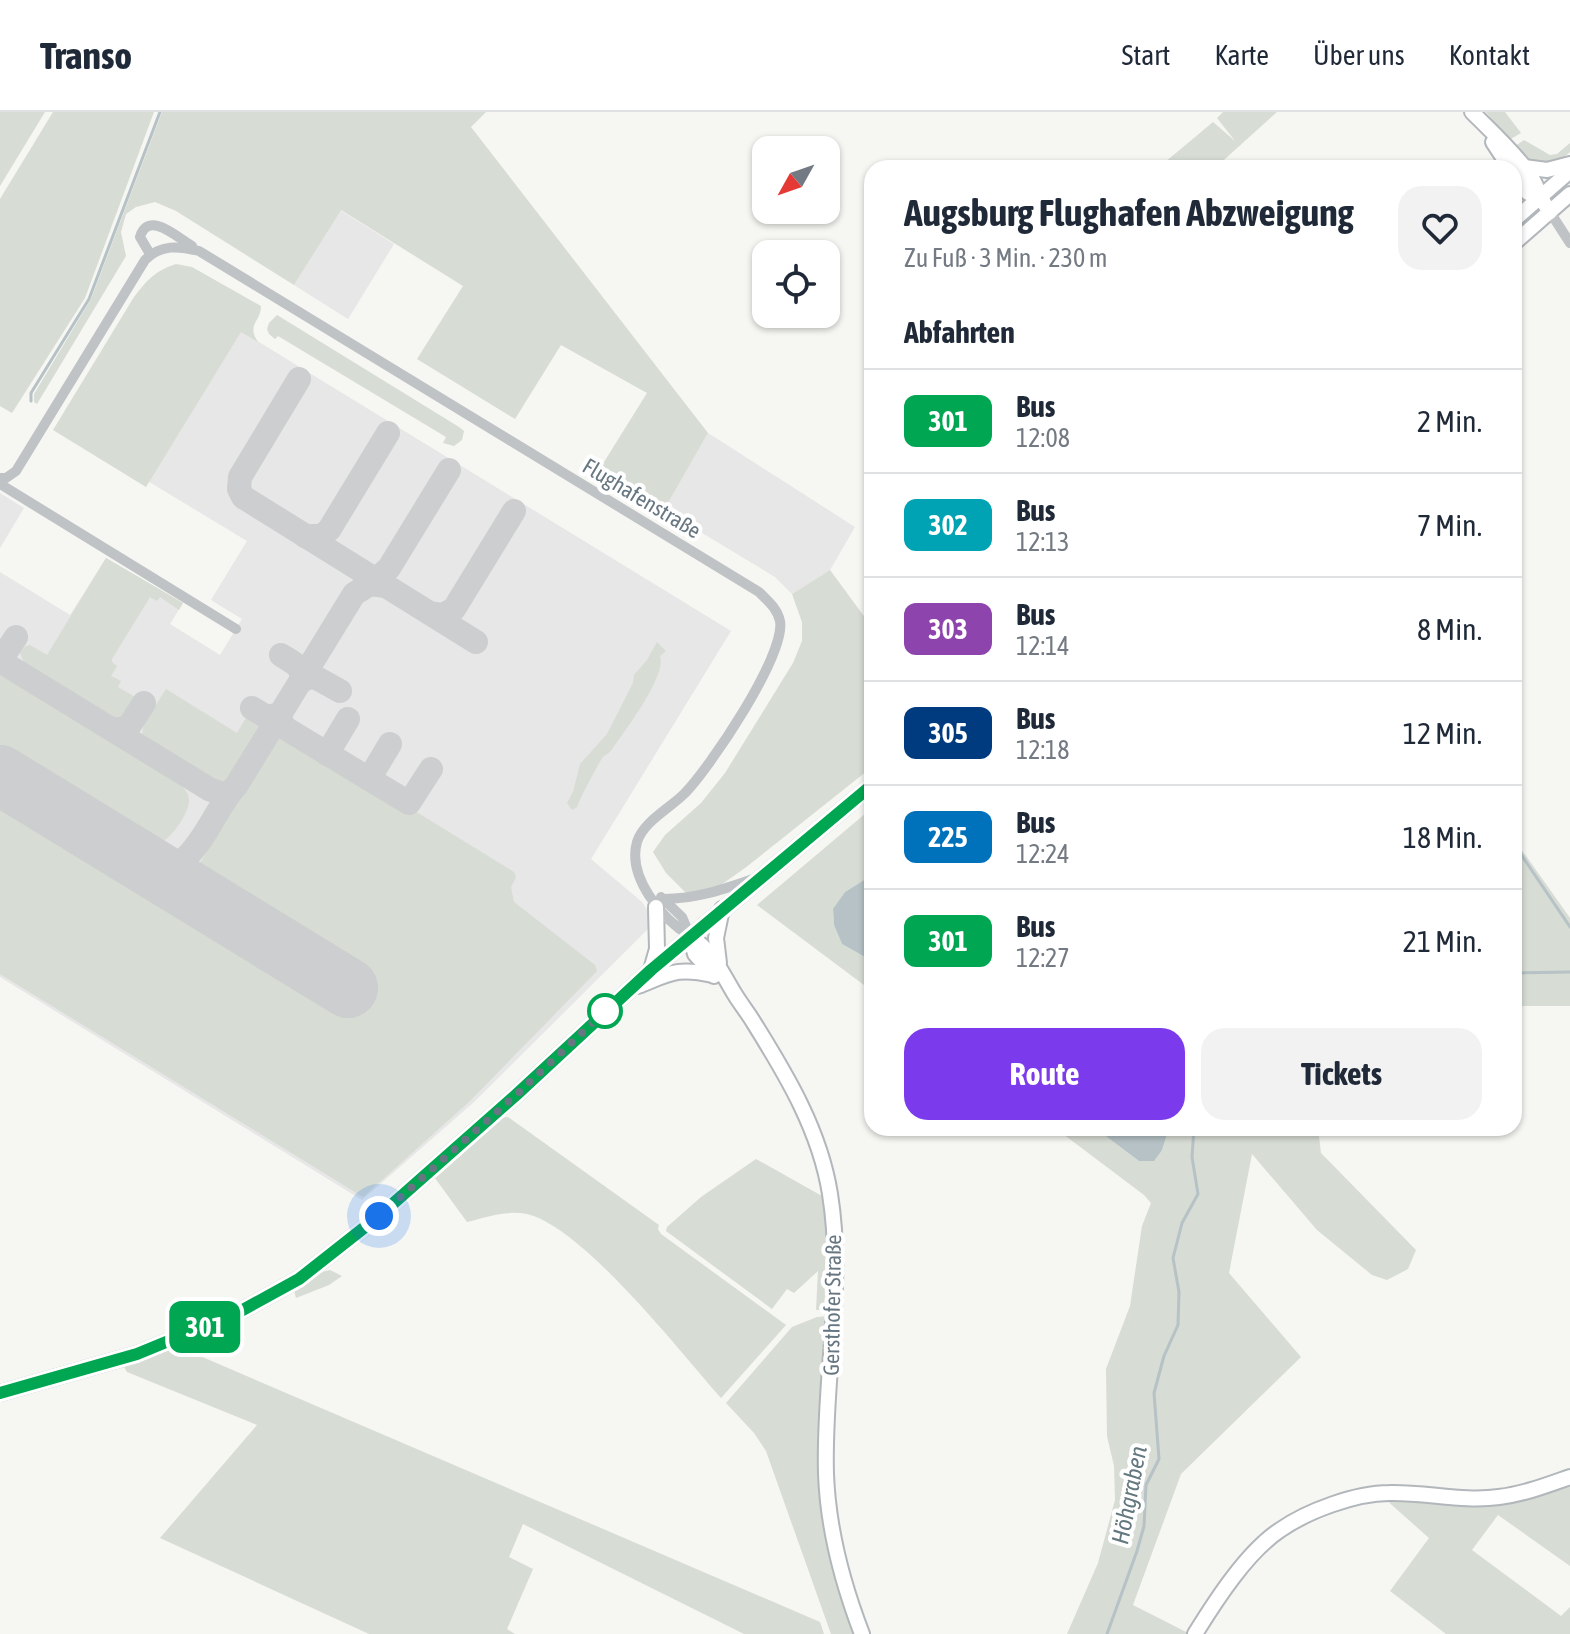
<!DOCTYPE html>
<html lang="de">
<head>
<meta charset="utf-8">
<style>
	:root { --surface:#fff; --page:#f2f2f3; --text:#1f2937; --muted:#747a83; --line:#e0e1e3; --accent:#7c3aed }
	body { margin:0; font-family:"Asap Condensed",sans-serif; background:var(--page); color:var(--text); height:100vh; display:flex; flex-direction:column; font-size:30px; white-space:nowrap }
	* { box-sizing:border-box; margin:0 }
	p { font-size:26px; color:var(--muted) }
	.icon { flex:none; width:44px; height:44px; fill:none; stroke:currentColor; stroke-width:2; stroke-linecap:round; stroke-linejoin:round }
	.map { position:relative; flex:1; overflow:hidden }
	.panel { position:absolute; left:864px; top:48px; width:658px; height:976px; display:flex; flex-direction:column; background:var(--surface); border-radius:24px; box-shadow:0 2px 6px #0004 }
	.panel>* { flex:none }
	.badge { padding:0 16px; border-radius:12px; font-size:28px; line-height:52px }
	.needle { width:52px; rotate:230deg }
	.fabs { position:absolute; left:752px; top:24px; display:grid; gap:16px }
	.fabs a { display:grid; place-items:center; width:88px; height:88px; border-radius:16px; background:var(--surface); box-shadow:0 2px 6px #0004; font-size:40px }
	.you { position:absolute; width:40px; height:40px; margin:-20px; border:6px solid #fff; border-radius:50%; background:#1a73e8; box-shadow:0 0 0 12px #1a73e833 }
	.map>.badge { position:absolute; translate:-50% -50%; box-shadow:0 0 0 4px #fff }
	h2 { padding:0 40px; font-size:30px; line-height:72px }
	.round { display:grid; place-items:center; flex:none; width:84px; height:84px; border-radius:24px; background:var(--page) }
	.head { display:flex; align-items:center; justify-content:space-between; height:136px; padding:0 40px }
	h1 { font-size:38px; font-weight:700; line-height:60px }
	.button { display:flex; gap:16px; margin-top:auto; padding:16px 40px }
	.button a { flex:1; height:92px; border-radius:24px; background:var(--accent); color:#fff; font-size:32px; font-weight:700; line-height:92px; text-align:center }
	.button a+a { background:var(--page); color:var(--text) }
	ul { padding:0; list-style:none }
	li { display:flex; align-items:center; gap:24px; height:104px; padding:0 40px; border-top:2px solid var(--line) }
	li div { flex:1 }
	li b { display:block; font-size:30px }
	li em { font-style:normal }
	li .badge { min-width:88px; font-weight:700; text-align:center }
	header { display:flex; align-items:center; gap:48px; box-sizing:border-box; height:112px; padding:0 40px; background:var(--surface); border-bottom:2px solid var(--line) }
	header strong { font-size:38px }
	nav { display:flex; gap:44px; margin-inline-start:auto; font-size:28px }
	.map>svg:first-child { display:block }
	.built { fill:#e6e7e6 }
	.green { fill:#d7dcd4 }
	.water { fill:#b6c2c6 }
	.lines { fill:none; stroke-linecap:round; stroke-linejoin:round }
	.stream { stroke:#b6c2c6; stroke-width:3 }
	.taxiway { stroke:#cccecf; stroke-width:24 }
	.runway { stroke:#cccecf; stroke-width:60 }
	.secondary-casing { stroke:#b2b7bb; stroke-width:18 }
	.street { stroke:#bfc3c6; stroke-width:10 }
	.secondary { stroke:#fff; stroke-width:14 }
	.line-casing { stroke:#fff; stroke-width:18 }
	.line { stroke:#00a651; stroke-width:12 }
	.walk { stroke:#677782; stroke-width:8; stroke-dasharray:0 14.4 }
	.stop-dot { fill:#fff; stroke:#00a651; stroke-width:4 }
	.labels { text-anchor:middle; dominant-baseline:central; stroke-width:8; stroke-linejoin:round; paint-order:stroke }
	.street-label { font-size:22px; fill:#677782; stroke:#fff }
	.water-label { font-size:24px; font-style:italic; fill:#63787f; stroke:#fff }
</style>
</head>
<body>
<header>
<strong>Transo</strong>
<nav><a>Start</a><a>Karte</a><a>Über uns</a><a>Kontakt</a></nav>
</header>
<div class="map">
<svg width="1570" height="1522" viewBox="0 0 1570 1522">
	<rect width="100%" height="100%" fill="#f6f6f3"/>
	<g class="built">
		<path d="M340,98L394,132L348,207L294,173Z"/>
		<path d="M241,219L731,519L591,747L642,790L648,799L649,816L473,991L362,1088L0,865V460L70,503L106,446L183,491L170,512L220,543L242,507L211,488L247,429L70,322Z"/>
		<path d="M708,321L855,415L830,458L792,482L775,465L664,398Z"/>
		<path d="M0,381L24,396L0,436Z"/>
	</g>
	<g class="green">
		<path d="M0,0H45L0,74Z"/>
		<path d="M53,0H154L85,186L12,301L0,294V87Z"/>
		<path d="M162,0H486L471,15L708,321L664,398L599,358L647,281L561,233L515,307L417,247L463,174L341,98L294,173L176,99L155,90L136,95L126,102L121,120L126,144L37,292L34,290V282L91,187Z"/>
		<path d="M1223,0H1277L1215,56H1158L1213,10L1235,29L1217,6Z"/>
		<path d="M1486,0H1505L1521,21L1509,28Z"/>
		<path d="M1524,28L1550,43L1557,42L1570,31V40C1548,60 1534,55 1514,35Z"/>
		<path d="M176,152L192,155L261,194C261,210 246,212 258,230L241,220L146,375L53,318L134,185C146,169 156,158 176,152Z"/>
		<path d="M277,203L459,315L464,319L462,328L454,334L443,331L446,325L278,224L275,227L269,222L267,217L269,211Z"/>
		<path d="M106,446L183,491L179,498L160,485L157,489L150,485L112,547V550L117,554L111,564L121,569L118,575L135,585L125,603L117,607L24,551L20,541L24,535L30,533L47,543Z"/>
		<path d="M830,458L872,515V655L745,756L718,775L688,783L666,761L653,740L665,723L701,691L725,661L793,551L802,529V510L792,482Z"/>
		<path d="M657,530L666,539L660,544C667,564 624,620 612,637C610,641 606,642 603,645C600,648 579,688 577,695L572,698L567,691L573,680L580,652L607,622L633,571L634,563L647,548Z"/>
		<path d="M0,561L179,671C184,676 189,681 189,689C188,703 171,726 159,732L145,728L0,640Z"/>
		<path d="M166,577L237,621L250,599L262,608L225,670H216L145,626L142,622L144,612Z"/>
		<path d="M280,621H288L514,760L516,765L511,775L514,790L595,853L597,859L470,989L363,1085L0,862V687L339,895L359,859L204,764L199,758L200,751Z"/>
		<path d="M872,696V763L845,780L833,798L834,813L842,832L872,849V879L757,793Z"/>
		<path d="M1514,727L1570,806V894H1514Z"/>
		<path d="M508,1005L659,1113L658,1117L661,1122L786,1213L721,1286C681,1241 583,1115 527,1102C507,1098 487,1105 467,1110L432,1062L501,1006Z"/>
		<path d="M1055,1016H1095L1139,1049L1162,1038L1169,1016H1318L1321,1041L1416,1138L1408,1157L1387,1168L1372,1163L1317,1118L1252,1042L1229,1161L1301,1245L1181,1362L1133,1493L1190,1522H1067L1098,1451L1115,1388L1114,1354L1107,1324L1106,1257L1130,1194L1142,1114L1151,1091L1144,1083Z"/>
		<path d="M756,1047L822,1084L832,1144L831,1197L816,1198L818,1159L794,1181L787,1177L772,1197L666,1119L667,1115L701,1085Z"/>
		<path d="M330,1158L342,1164L329,1173L296,1186L294,1178C304,1169 317,1161 330,1158Z"/>
		<path d="M831,1204L821,1359L856,1522H831L766,1339L754,1321L726,1291L792,1215L817,1205Z"/>
		<path d="M185,1230L186,1237L193,1241L820,1510L824,1522H744L523,1412L509,1445L533,1457L507,1517L515,1522H369L160,1426L257,1313L127,1260L123,1253Z"/>
		<path d="M1570,1371V1454L1498,1403L1472,1438L1561,1504L1570,1495V1522H1446L1390,1479L1429,1426L1384,1386L1500,1393Z"/>
	</g>
	<g class="water">
		<path d="M872,763V849L842,832L834,813L833,797L845,780Z"/>
		<path d="M1095,1016H1169L1162,1038L1154,1049H1139Z"/>
	</g>
	<g class="lines">
		<g class="stream">
			<path d="M31,289V281L89,187L160,0"/>
			<path d="M1514,732L1570,815"/>
			<path d="M1514,861L1570,860"/>
			<path d="M1107,1522L1137,1439L1144,1414L1146,1373L1159,1347L1154,1281L1164,1244L1178,1213L1179,1180L1173,1146L1182,1111L1198,1082L1192,1045L1194,1016"/>
		</g>
		<g class="taxiway">
			<path d="M299,267L240,365L239,377L243,385L476,530"/>
			<path d="M305,424H321L329,418L388,321"/>
			<path d="M364,473L380,464L389,456L449,358"/>
			<path d="M430,501L443,503L454,497L514,399"/>
			<path d="M281,543C292,550 304,554 301,569L313,564L340,579"/>
			<path d="M0,544L6,540L16,525"/>
			<path d="M0,549L209,677L222,682L230,680"/>
			<path d="M252,596L267,605L281,602V609L285,616L409,691L431,657"/>
			<path d="M113,618L128,616L144,591"/>
			<path d="M327,642L348,607"/>
			<path d="M369,667L390,632"/>
			<path d="M62,700L150,753C192,771 212,698 236,674L354,482L370,472L386,474"/>
		</g>
		<path class="runway" d="M0,663L348,876"/>
		<g class="secondary-casing">
			<g id="secondary">
				<path d="M1472,0C1492,20 1513,39 1529,61C1538,74 1540,88 1550,100"/>
				<path d="M1493,30L1510,56"/>
				<path d="M1524,55L1547,58L1570,52"/>
				<path d="M1514,62L1528,81L1539,86"/>
				<path d="M1514,108L1570,59"/>
				<path d="M1514,131L1570,82"/>
				<path d="M690,824C713,839 720,858 734,881C740,891 748,901 754,911C787,964 820,1019 830,1082C845,1176 823,1268 826,1362C828,1417 842,1470 862,1522"/>
				<path d="M690,824L695,842L714,864"/>
				<path d="M719,851L716,826L722,797"/>
				<path d="M651,858L657,837L656,795"/>
				<path d="M638,874C671,861 677,855 713,863"/>
				<path d="M0,1281L137,1242L239,1200L299,1167L379,1104L516,983L651,858L872,673"/>
				<path d="M1195,1522C1216,1488 1247,1440 1280,1418C1307,1399 1356,1381 1389,1381C1426,1380 1463,1390 1499,1385C1524,1382 1547,1373 1570,1365"/>
			</g>
		</g>
		<g class="street">
			<path d="M1550,100L1570,131"/>
			<path d="M150,142L140,125C148,98 177,125 192,134"/>
			<path d="M0,366H6L16,359L145,148C161,132 178,134 199,139L759,480C768,489 777,496 780,509C786,543 709,657 684,682C670,696 643,710 637,730C627,765 662,807 690,824"/>
			<path d="M0,372L236,517"/>
			<path d="M661,785L682,805L690,824"/>
			<path d="M663,787C696,787 725,777 756,766"/>
		</g>
		<use href="#secondary" class="secondary"/>
	</g>
	<g class="lines">
		<g class="line-casing">
			<path id="line" d="M0,1281L137,1242L239,1200L299,1167L379,1104L516,983L651,858L872,673"/>
		</g>
		<use href="#line" class="line"/>
		<path class="walk" d="M379,1104L516,983L605,899"/>
	</g>
	<circle class="stop-dot" cx="605" cy="899" r="16"/>
	<g class="labels">
		<g class="street-label">
			<text transform="translate(642 386) rotate(31)">Flughafenstraße</text>
			<text transform="translate(832 1193) rotate(-89)">Gersthofer Straße</text>
		</g>
		<g class="water-label">
			<text transform="translate(1129 1383) rotate(-79)">Höhgraben</text>
		</g>
	</g>
</svg>
<div class="fabs">
<a><svg class="needle" viewBox="-14 -14 28 28"><path d="M0-13l5 13h-10z" fill="#e53935"/><path d="M0 13l5-13h-10z" fill="#747a83"/></svg></a>
<a><svg class="icon" aria-label="locate" viewBox="0 0 24 24"><circle cx="12" cy="12" r="6"/><path d="M12 2v4M12 18v4M2 12h4M18 12h4"/></svg></a>
</div>
<div class="you" style="left:379px;top:1104px"></div>
<b class="badge" style="left:205px;top:1215px;background:#00a651;color:#fff">301</b>
<section class="panel">
<div class="head"><div><h1>Augsburg Flughafen Abzweigung</h1><p>Zu Fuß · 3 Min. · 230 m</p></div><a class="round"><svg class="icon" aria-label="heart" viewBox="0 0 24 24"><path d="M12 20l-8-8c-3-5 5-10 8-4 3-6 11-1 8 4z"/></svg></a></div>
<h2>Abfahrten</h2>
<ul>
<li><span class="badge" style="background:#00a651;color:#fff">301</span><div><b>Bus</b><p>12:08</p></div><em>2 Min.</em></li>
<li><span class="badge" style="background:#00a3b4;color:#fff">302</span><div><b>Bus</b><p>12:13</p></div><em>7 Min.</em></li>
<li><span class="badge" style="background:#8e44ad;color:#fff">303</span><div><b>Bus</b><p>12:14</p></div><em>8 Min.</em></li>
<li><span class="badge" style="background:#003b80;color:#fff">305</span><div><b>Bus</b><p>12:18</p></div><em>12 Min.</em></li>
<li><span class="badge" style="background:#0072bc;color:#fff">225</span><div><b>Bus</b><p>12:24</p></div><em>18 Min.</em></li>
<li><span class="badge" style="background:#00a651;color:#fff">301</span><div><b>Bus</b><p>12:27</p></div><em>21 Min.</em></li>
</ul>
<div class="button"><a>Route</a><a>Tickets</a></div>
</section>
</div>
</body>
</html>
